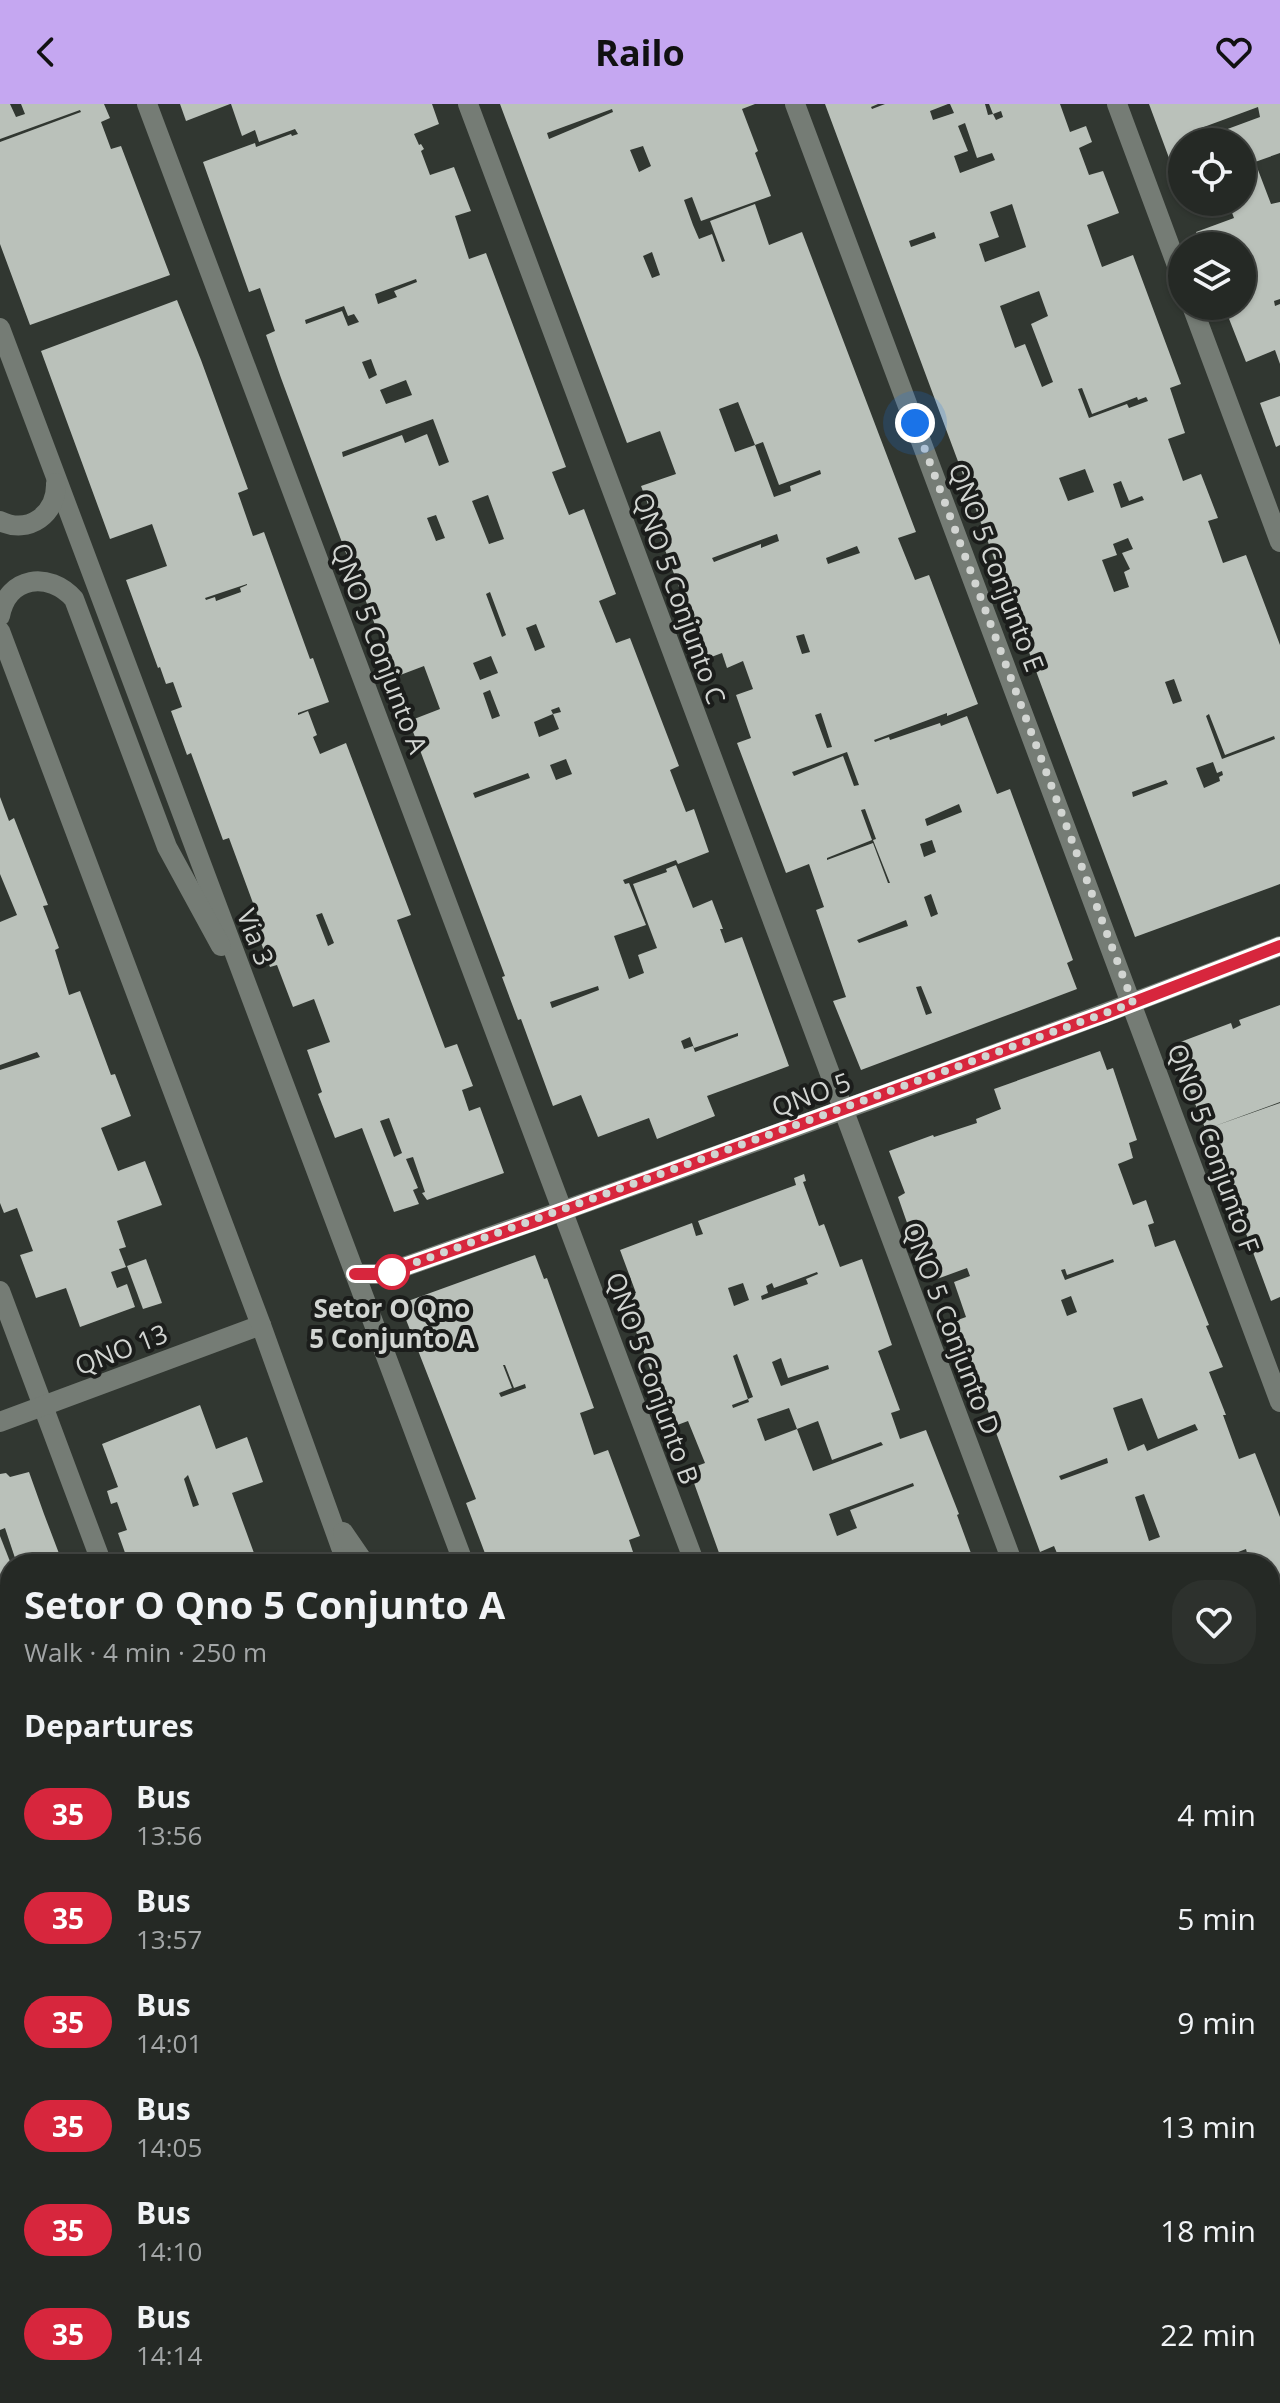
<!DOCTYPE html>
<html lang="en">
<head>
<meta charset="utf-8">
<style>
	:root { --surface:#252925; --page:#2d312d; --text:#f1f3f6; --muted:#a3a6a7; --line:#424542; --accent:#c5a7f1 }
	body { margin:0; font-family:"Open Sans",sans-serif; background:var(--page); color:var(--text); height:100vh; display:flex; flex-direction:column; font-size:30px; white-space:nowrap }
	* { box-sizing:border-box; margin:0 }
	p { font-size:26px; color:var(--muted) }
	.icon { flex:none; width:44px; height:44px; fill:none; stroke:currentColor; stroke-width:2; stroke-linecap:round; stroke-linejoin:round }
	.map { position:relative; flex:1; overflow:hidden }
	.side { position:absolute; left:0px; top:1450px; width:1280px; height:850px; display:flex; flex-direction:column; background:var(--surface); border-radius:32px 32px 0 0; box-shadow:0 2px 6px #0004,0 0 0 2px var(--line) }
	.side>* { flex:none }
	.badge { padding:0 16px; border-radius:26px; font-size:28px; line-height:52px }
	.buttons { position:absolute; left:1168px; top:24px; display:grid; gap:16px }
	.buttons a { display:grid; place-items:center; width:88px; height:88px; border-radius:50%; background:var(--surface); box-shadow:0 2px 6px #0004,0 0 0 2px var(--line); font-size:40px }
	.you { position:absolute; width:40px; height:40px; margin:-20px; border:6px solid #fff; border-radius:50%; background:#1a73e8; box-shadow:0 0 0 12px #1a73e833 }
	.map>.badge { position:absolute; translate:-50% -50%; box-shadow:0 0 0 4px #fff }
	h2 { padding:0 24px; font-size:30px; line-height:72px }
	.round { display:grid; place-items:center; flex:none; width:84px; height:84px; border-radius:32px; background:var(--page) }
	.headline { display:flex; align-items:center; justify-content:space-between; height:136px; padding:0 24px }
	h1 { font-size:38px; font-weight:700; line-height:60px }
	ul { padding:0; list-style:none }
	li { display:flex; align-items:center; gap:24px; height:104px; padding:0 24px }
	li div { flex:1 }
	li b { display:block; font-size:30px }
	li em { font-style:normal }
	li .badge { min-width:88px; font-weight:700; text-align:center }
	header { display:flex; justify-content:space-between; align-items:center; height:104px; padding:0 24px; background:var(--accent); color:#111; font-size:36px; font-weight:700 }
	.map>svg:first-child { display:block }
	.building { fill:#bac1ba; fill-rule:evenodd }
	.lines { fill:none; stroke-linecap:round; stroke-linejoin:round }
	.minor { stroke:#757c75; stroke-width:20 }
	.secondary { stroke:#757c75; stroke-width:20 }
	.line-casing { stroke:#fff; stroke-width:18 }
	.line { stroke:#d7263d; stroke-width:12 }
	.walk { stroke:#d2d5d2; stroke-width:8; stroke-dasharray:0 14.4 }
	.stop-dot { fill:#fff; stroke:#d7263d; stroke-width:4 }
	.labels { text-anchor:middle; dominant-baseline:central; stroke-width:8; stroke-linejoin:round; paint-order:stroke }
	.street-label { font-size:26px; fill:#d2d5d2; stroke:#1b1d1b }
	.stop-label { font-size:26px; font-weight:bold; fill:#d2d5d2; stroke:#1b1d1b }
</style>
</head>
<body>
<header><svg class="icon" aria-label="back" viewBox="0 0 24 24"><path d="M15 5l-7 7 7 7"/></svg>Railo<svg class="icon" aria-label="heart" viewBox="0 0 24 24"><path d="M12 20l-8-8c-3-5 5-10 8-4 3-6 11-1 8 4z"/></svg></header>
<div class="map">
<svg width="1280" height="2299" viewBox="0 0 1280 2299">
	<rect width="100%" height="100%" fill="#313731"/>
	<g class="building">
		<path d="M0,0H10L16,13L25,10L21,0H104L110,14L101,18L111,45L121,42L170,171L30,221L0,140V38L81,8L80,6L0,35Z"/>
		<path d="M180,0H230L186,17Z"/>
		<path d="M231,0H432L439,20L414,30L419,41L421,40L424,45L421,47L430,71L454,63L471,107L455,112L469,155L486,149L566,363L552,368L569,411L584,405L616,490L599,497L616,539L630,534L679,662L670,666L686,708L694,705L709,748L678,760L676,756L623,776L625,780L629,779L646,821L614,832L629,875L644,869L638,851L657,844L633,780L667,768L666,765L676,761L693,804L712,796L723,825H720L725,839L742,833L789,962L707,992L715,1012L657,1035L649,1014L598,1033L581,991L553,1002L521,915L518,916L502,873L505,872L409,617L440,605L424,562L395,573L362,487H360L281,274L266,231L275,227L260,184L249,188L203,58L255,39L256,43L291,30L292,32L298,30L295,25L259,38L255,26L242,32ZM416,175L417,178L394,187L397,193L378,200L375,190ZM344,202L348,212L354,210L359,218L348,222L342,207L306,220L305,216ZM371,255L377,271L369,275L362,258ZM406,276L412,291L386,300L380,286ZM433,315L449,358L439,362L427,330L405,339L402,331L343,353L342,348ZM488,391L504,435L489,440L472,397ZM436,411L445,434L436,437L427,414ZM490,488L506,531L502,533L486,490ZM536,520L545,543L535,547L526,524ZM491,552L498,569L480,576L473,559ZM490,586L500,612L492,615L483,589ZM559,603L561,608L553,610L559,625L539,633L534,618L553,610L551,606ZM566,655L572,670L556,676L550,661ZM528,669L530,674L475,694L473,689ZM598,882L599,886L552,904L550,898ZM738,929V932L695,948L693,942L684,945L681,937L690,933L694,944Z"/>
		<path d="M500,0H755L742,5L758,47L755,49L771,92L701,117L692,93L684,96L693,121L699,135L712,130L722,158L725,157L710,117L755,100L769,141L802,128L916,428L898,434L915,476L929,471L978,600L947,612V609L874,636L875,638L889,633L890,636L940,619L941,622L967,612L997,690L1010,685L1073,856L1067,859L1077,885L861,966L833,897L846,893L816,806L824,803L809,760L786,769L737,639L751,634L736,591L753,585L743,557L727,564L722,549L706,555L641,382L676,370L660,327L627,339ZM612,5L613,8L549,35L547,29ZM643,42L651,62L639,68L630,46ZM652,148L660,171L652,174L643,152ZM738,298L755,341L735,348L719,305ZM763,338L779,381L820,366L821,370L790,382L791,387L774,393L755,341ZM777,430L779,437L761,444V440L714,458L712,454ZM857,442L860,449L828,460L826,454ZM804,530L810,548L802,550L796,532ZM821,609L832,643L827,644L815,611ZM847,648L859,681L854,682L843,652L794,672L792,668ZM959,700L962,708L927,722L925,715ZM865,705L876,735L873,736L890,779H888L873,739L827,756V754L872,736L861,706ZM932,736L936,748L924,753L920,740ZM931,790L938,810L931,813L924,793ZM906,816L908,822L859,839L857,836ZM921,882L932,909L926,911L916,883Z"/>
		<path d="M825,0H878L871,3L872,5L885,0H948L930,7L933,16L954,9L950,0H985L988,11L993,10L996,16L1003,13L1001,7L993,10L989,0H1060L1070,28L1086,22L1092,38L1079,44L1089,71L1103,67L1119,109L1087,121L1102,163L1133,151L1181,280L1170,284L1185,329L1168,335L1183,377L1201,370L1218,414L1208,417L1223,459L1246,451L1280,541V780L1135,833ZM965,19L977,54L992,49L995,56L960,69L954,52L968,47L958,22ZM1012,100L1026,143L985,158L979,140L999,133L990,108ZM934,128L936,134L911,143L909,137ZM1039,187L1048,212L1031,220L1053,278L1042,283L1025,240L1015,244L1000,202ZM1082,284L1092,310L1137,293L1138,296L1146,293L1148,297L1129,304L1127,300L1089,314L1078,285ZM1085,365L1094,388L1068,397L1059,374ZM1121,377L1129,397L1142,392L1144,396L1121,404L1113,380ZM1128,434L1133,445L1122,449L1130,465L1124,468L1129,483L1114,488L1102,456L1117,451L1113,440ZM1174,575L1182,597L1173,600L1165,578ZM1209,610L1225,651L1274,632L1275,635L1222,655L1206,612ZM1213,658L1217,669L1222,667L1223,671L1219,673L1220,677L1204,684L1196,664ZM1166,676L1168,680L1133,693L1132,688Z"/>
		<path d="M1149,0H1280V49L1255,58L1271,100L1280,98V195L1274,197L1275,202L1280,200V260L1275,246L1246,258L1224,202H1242V142H1202L1196,128L1234,114L1228,98H1242V38H1182V89ZM1258,3L1260,13L1214,30L1212,25L1195,32L1193,27Z"/>
		<path d="M177,196L201,256L248,385L238,389L253,432L264,428L310,555L313,554L329,598L298,609V611L308,607L317,631L313,633L320,650L346,639L411,811L397,816L413,859L445,944L457,940L473,982L462,986L469,1007L480,1003L504,1069L427,1096L422,1089L425,1088L413,1053L406,1055L418,1084L413,1086L419,1100L394,1108L362,1024L335,1034L318,990L322,988L307,946L330,938L314,895L293,903L277,861L270,863L254,820L260,818L229,734L223,736L191,649L187,651L171,607L182,603L173,578L166,580L160,563L158,564L126,476L167,462L152,420L110,435L41,247ZM247,480V481L240,484L241,488L216,497L215,493L206,496L205,494ZM322,809L334,839L328,842L316,811ZM389,1014L402,1049L394,1053L380,1017Z"/>
		<path d="M1280,292V341L1276,343L1260,299Z"/>
		<path d="M0,693L9,717L14,714L48,801L43,802L59,844L55,846L69,891L80,887L111,971L115,970L131,1012L101,1024L118,1067L145,1057L162,1101L117,1117L126,1143L119,1145L126,1163L111,1168L117,1184L127,1180L135,1203L80,1223L66,1184L36,1194L20,1151L33,1147L17,1104L4,1109L0,1099V966L40,953L37,948L0,961V818L17,811L0,770Z"/>
		<path d="M1280,901V998L1212,1023L1280,999V1193L1271,1197L1224,1070L1189,985L1192,984L1175,940L1231,919L1233,925L1241,921L1239,916Z"/>
		<path d="M1100,947L1107,966L1113,964L1137,1036L1129,1039L1133,1054L1118,1060L1133,1101L1146,1096L1154,1119L1148,1121L1155,1143L1175,1136L1209,1221L1206,1222L1223,1263L1209,1268L1226,1311H1223L1239,1355L1255,1349L1280,1413V1753L1272,1733L1270,1734V1666L1276,1682L1278,1681L1270,1659V1460H1226L1225,1457L1247,1449L1246,1445L1207,1460H1170L1168,1453L1159,1456L1160,1460H1044L1059,1454L1054,1442L1040,1448L955,1217L966,1213L954,1178L970,1172L967,1164L937,1175L921,1132L913,1136L898,1093L905,1089L889,1047L933,1031L934,1033L977,1019L976,1015L1001,1005L994,985ZM1113,1155L1114,1158L1065,1176L1061,1166L1065,1165L1067,1171ZM1071,1192L1077,1208L1067,1212L1061,1196ZM1142,1294L1158,1335L1195,1320L1198,1326L1147,1347L1144,1340L1128,1347L1113,1304ZM1107,1354L1108,1359L1061,1376L1059,1372ZM1144,1390L1160,1433L1149,1437L1135,1393Z"/>
		<path d="M804,1070L806,1077L803,1078L819,1122L824,1120L840,1163L862,1155L892,1241L878,1247L900,1306L891,1309L900,1335L926,1326L959,1410L957,1411L975,1460H723L689,1365L705,1359L688,1317L672,1323L623,1193L636,1189L620,1146L692,1119L696,1132L703,1130L698,1117L796,1081L794,1074ZM817,1168L818,1170L806,1175L808,1180L762,1196L761,1192L768,1189L766,1182L772,1179L774,1184ZM743,1179L749,1196L734,1202L728,1184ZM737,1250L753,1293L748,1295L749,1298L733,1304L732,1301L748,1295L733,1252ZM781,1254L788,1274L828,1261L829,1265L781,1282L772,1258ZM789,1304L797,1325L818,1317L832,1356L881,1338L883,1341L813,1367L797,1325L765,1337L757,1315ZM913,1379L914,1382L850,1406L857,1424L837,1432L829,1410Z"/>
		<path d="M535,1151L544,1175L547,1174L594,1304L580,1309L594,1351L608,1346L640,1432L629,1436L637,1460H489L466,1399L476,1395L403,1208L408,1197ZM503,1261H505L514,1284L525,1280L526,1284L501,1293L499,1289L512,1284Z"/>
		<path d="M146,1155L162,1199L143,1205L127,1162Z"/>
		<path d="M200,1301L216,1345L247,1333L263,1378L232,1389L258,1460H129L118,1429L127,1426L117,1398L111,1400L107,1387L118,1383L102,1340ZM188,1371L199,1401L193,1403L184,1375Z"/>
		<path d="M29,1368L44,1410L63,1460H17L5,1424L0,1426V1370L6,1369L10,1373Z"/>
		<path d="M0,1432L11,1460L10,1467L0,1471Z"/>
		<path d="M10,1472V1563L4,1565L6,1570L9,1569L10,1571V1715L1,1718L10,1743V1759L0,1763V1475Z"/>
		<path d="M1270,1758L1278,1779L1280,1778V1809L1275,1798L1272,1799L1270,1795Z"/>
		<path d="M10,1768V1944L4,1946L0,1934V1771Z"/>
		<path d="M1280,1827V2034L1275,2022L1270,2024V2004L1273,2003L1270,1995V1831Z"/>
		<path d="M10,1959V1997L0,1970V1963Z"/>
		<path d="M0,2204L10,2230V2290H50L54,2299H11L18,2296L17,2292L0,2298Z"/>
		<path d="M1270,2258L1280,2280V2299H1033L1030,2290H1270Z"/>
		<path d="M143,2290H270L246,2299H140L146,2297Z"/>
		<path d="M275,2290H369L372,2299H272L278,2297Z"/>
		<path d="M443,2290H595L598,2299H446Z"/>
		<path d="M800,2290H961L964,2299H803Z"/>
	</g>
	<g class="lines">
		<g class="minor">
			<path d="M147,0L695,1460"/>
			<path d="M468,0L1013,1460"/>
			<path d="M795,0L1280,1298"/>
			<path d="M1117,0L1182,175"/>
			<path d="M1192,202L1280,438"/>
			<path d="M355,1170H384C684,1064 984,957 1280,842"/>
			<path d="M0,1187L102,1460"/>
			<path d="M0,1318L261,1221"/>
			<path d="M0,2050L10,2076"/>
			<path d="M1270,2145L1280,2171"/>
			<path d="M91,2290L94,2299"/>
			<path d="M412,2290L415,2299"/>
			<path d="M1005,2290L1009,2299"/>
		</g>
		<g class="secondary">
			<path d="M0,224L464,1460"/>
			<path d="M0,417C29,431 57,410 56,379"/>
			<path d="M0,512C8,472 49,467 74,495L167,743L221,842"/>
			<path d="M0,527L261,1221L347,1460"/>
			<path d="M343,1428L365,1460"/>
			<path d="M658,2290L661,2299"/>
			<path d="M771,2290L774,2299"/>
		</g>
	</g>
	<g class="lines">
		<g class="line-casing">
			<path id="line" d="M355,1170H384L533,1118L1104,910L1280,842"/>
		</g>
		<use href="#line" class="line"/>
		<path class="walk" d="M392,1168L384,1170L1133,899L915,319"/>
	</g>
	<circle class="stop-dot" cx="392" cy="1168" r="16"/>
	<g class="labels">
		<g class="street-label">
			<text transform="translate(997 463) rotate(69)">QNO 5 Conjunto E</text>
			<text transform="translate(680 494) rotate(70)">QNO 5 Conjunto C</text>
			<text transform="translate(380 544) rotate(69)">QNO 5 Conjunto A</text>
			<text transform="translate(256 833) rotate(69)">Via 3</text>
			<text transform="translate(811 990) rotate(-20)">QNO 5</text>
			<text transform="translate(1214 1044) rotate(70)">QNO 5 Conjunto F</text>
			<text transform="translate(952 1224) rotate(69)">QNO 5 Conjunto D</text>
			<text transform="translate(121 1245) rotate(-21)">QNO 13</text>
			<text transform="translate(653 1274) rotate(70)">QNO 5 Conjunto B</text>
		</g>
		<g class="stop-label">
			<text x="392" y="1204">Setor O Qno<tspan x="392" dy="30">5 Conjunto A</tspan></text>
		</g>
	</g>
</svg>
<div class="buttons">
<a><svg class="icon" aria-label="locate" viewBox="0 0 24 24"><circle cx="12" cy="12" r="6"/><path d="M12 2v4M12 18v4M2 12h4M18 12h4"/></svg></a>
<a><svg class="icon" aria-label="layers" viewBox="0 0 24 24"><path d="M12 4l9 5-9 5-9-5zM3 14l9 5 9-5"/></svg></a>
</div>
<div class="you" style="left:915px;top:319px"></div>
<section class="side">
<div class="headline"><div><h1>Setor O Qno 5 Conjunto A</h1><p>Walk · 4 min · 250 m</p></div><a class="round"><svg class="icon" aria-label="heart" viewBox="0 0 24 24"><path d="M12 20l-8-8c-3-5 5-10 8-4 3-6 11-1 8 4z"/></svg></a></div>
<h2>Departures</h2>
<ul>
<li><span class="badge" style="background:#d7263d;color:#fff">35</span><div><b>Bus</b><p>13:56</p></div><em>4 min</em></li>
<li><span class="badge" style="background:#d7263d;color:#fff">35</span><div><b>Bus</b><p>13:57</p></div><em>5 min</em></li>
<li><span class="badge" style="background:#d7263d;color:#fff">35</span><div><b>Bus</b><p>14:01</p></div><em>9 min</em></li>
<li><span class="badge" style="background:#d7263d;color:#fff">35</span><div><b>Bus</b><p>14:05</p></div><em>13 min</em></li>
<li><span class="badge" style="background:#d7263d;color:#fff">35</span><div><b>Bus</b><p>14:10</p></div><em>18 min</em></li>
<li><span class="badge" style="background:#d7263d;color:#fff">35</span><div><b>Bus</b><p>14:14</p></div><em>22 min</em></li>
</ul>
</section>
</div>
</body>
</html>
